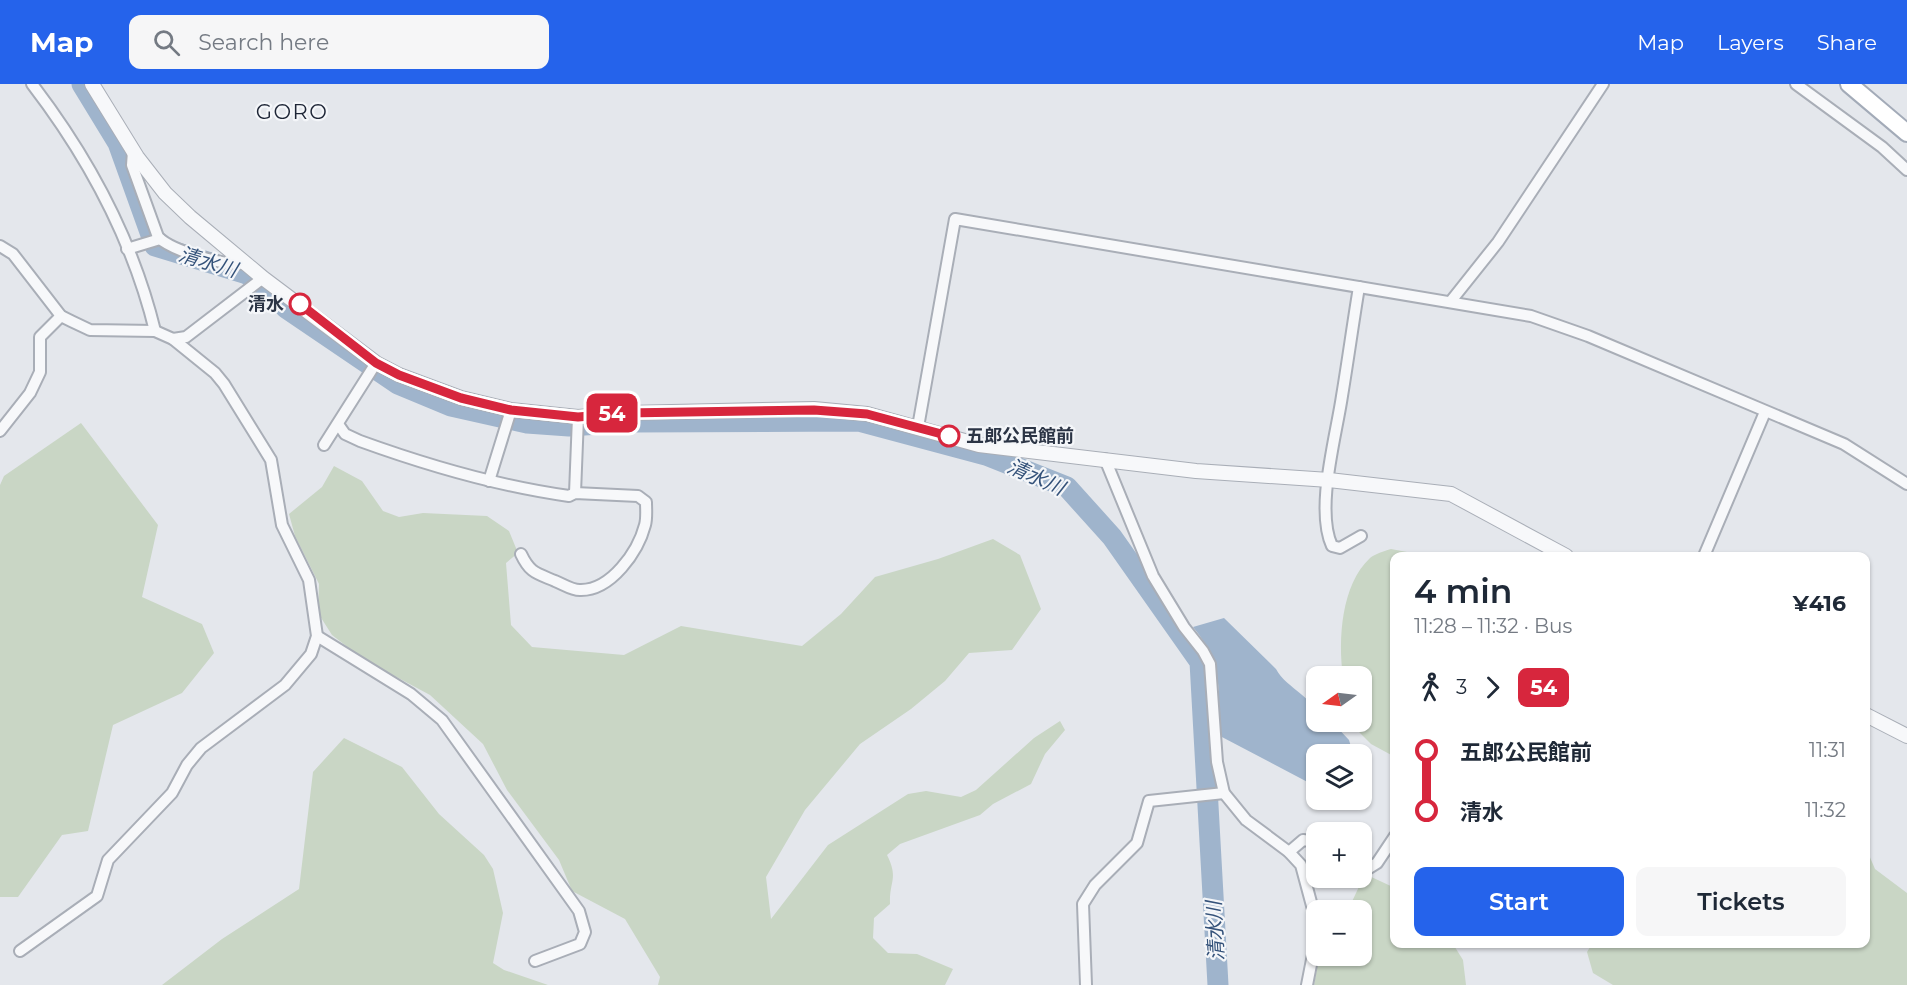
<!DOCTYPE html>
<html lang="en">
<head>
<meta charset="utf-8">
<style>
	:root { --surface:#fff; --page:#f6f6f7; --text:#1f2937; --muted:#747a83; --accent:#2563eb }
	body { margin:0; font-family:Montserrat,"Noto Sans JP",sans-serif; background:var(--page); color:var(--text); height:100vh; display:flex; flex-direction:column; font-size:22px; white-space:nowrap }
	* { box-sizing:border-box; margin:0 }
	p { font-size:20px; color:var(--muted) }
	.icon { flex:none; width:33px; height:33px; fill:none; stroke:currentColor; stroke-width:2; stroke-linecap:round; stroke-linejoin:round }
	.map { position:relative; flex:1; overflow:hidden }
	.drawer { position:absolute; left:1390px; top:468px; width:480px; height:396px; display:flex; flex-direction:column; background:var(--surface); border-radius:12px; box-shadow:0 2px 4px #0004 }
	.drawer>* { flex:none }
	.badge { padding:0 12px; border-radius:9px; font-size:21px; line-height:39px }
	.needle { width:39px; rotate:256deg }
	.fabs { position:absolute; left:1306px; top:582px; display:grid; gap:12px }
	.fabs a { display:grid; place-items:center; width:66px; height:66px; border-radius:12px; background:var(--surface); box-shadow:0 2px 4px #0004; font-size:30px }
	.map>.badge { position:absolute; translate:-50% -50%; box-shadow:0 0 0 3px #fff }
	.legs { display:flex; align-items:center; gap:9px; height:66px; padding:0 24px; font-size:20px }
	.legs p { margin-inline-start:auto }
	.head { display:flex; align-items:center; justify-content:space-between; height:102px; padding:0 24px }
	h1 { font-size:33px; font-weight:600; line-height:45px }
	.cta { display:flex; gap:12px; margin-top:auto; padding:12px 24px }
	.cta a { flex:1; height:69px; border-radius:12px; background:var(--accent); color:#fff; font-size:24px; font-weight:600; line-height:69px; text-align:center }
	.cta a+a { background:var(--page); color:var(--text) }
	ul { padding:0 24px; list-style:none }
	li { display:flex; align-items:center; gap:21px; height:60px; font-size:22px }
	li i { display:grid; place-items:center; width:9px; height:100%; margin:0 8px; background:currentColor }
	li i::after { content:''; width:15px; height:15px; margin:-8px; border:4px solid; border-radius:50%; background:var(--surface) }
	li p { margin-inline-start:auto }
	li:first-child i { background:linear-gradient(#0000 50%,currentColor 0) }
	li:last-child i { background:linear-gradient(currentColor 50%,#0000 0) }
	header { display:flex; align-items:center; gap:36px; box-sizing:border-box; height:84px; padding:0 30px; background:var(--accent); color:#fff }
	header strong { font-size:28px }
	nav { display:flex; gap:33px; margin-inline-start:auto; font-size:21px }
	.search { width:420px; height:54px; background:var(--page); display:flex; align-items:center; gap:15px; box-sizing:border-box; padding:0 21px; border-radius:12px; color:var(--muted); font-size:22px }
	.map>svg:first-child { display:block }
	.green { fill:#c9d6c5 }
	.water { fill:#9fb4cc }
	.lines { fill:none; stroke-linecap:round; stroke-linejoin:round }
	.river { stroke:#9fb4cc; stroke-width:21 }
	.minor-casing { stroke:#a9aeb7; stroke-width:14 }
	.tertiary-casing { stroke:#a9aeb7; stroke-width:16 }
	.primary-casing { stroke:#a3abb8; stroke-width:20 }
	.minor { stroke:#f7f8fa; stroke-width:10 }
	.tertiary { stroke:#f7f8fa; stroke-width:14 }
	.primary { stroke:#fff; stroke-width:16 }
	.line-1-casing { stroke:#fff; stroke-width:14 }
	.line-1 { stroke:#d7263d; stroke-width:9 }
	.stop-1-dot { fill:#fff; stroke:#d7263d; stroke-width:3 }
	.labels { text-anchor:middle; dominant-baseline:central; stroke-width:4.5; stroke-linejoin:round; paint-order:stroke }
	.stop-label { font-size:18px; font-weight:bold; fill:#2b3445; stroke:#f4f6f9; text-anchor:end }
	.water-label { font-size:20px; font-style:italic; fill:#34527a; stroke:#f4f6f9 }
	.quarter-label { font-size:21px; letter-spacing:1.5px; fill:#1d2536; stroke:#f4f6f9 }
</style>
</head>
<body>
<header>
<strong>Map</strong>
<div class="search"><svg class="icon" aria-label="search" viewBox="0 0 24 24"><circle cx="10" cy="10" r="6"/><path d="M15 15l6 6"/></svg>Search here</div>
<nav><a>Map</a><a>Layers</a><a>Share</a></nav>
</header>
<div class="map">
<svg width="1907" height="901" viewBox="0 0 1907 901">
	<rect width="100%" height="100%" fill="#e4e7ec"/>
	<g class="green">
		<path d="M81,339L158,441L142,513L202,540L214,569L182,609L113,641L88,747L62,751L18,813H0V401L4,392Z"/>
		<path d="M334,382L362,397L383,427L399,433L423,429L487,432L509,447L518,469L506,479L511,541L532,563L624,571L681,542L802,562L841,530L875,493L938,475L993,455L1020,471L1041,525L1012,566L969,569L945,597L911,625L860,660L805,726L766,793L771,835L828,761L908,710L926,707L961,713L976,706L1034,654L1060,637L1065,646L1045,670L1031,700L993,720L980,731L900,760L887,771C899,795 889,797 890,820L874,834L873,854L888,869L917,870L953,885L945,901H658L660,893L625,835L572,807L559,776L507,706L483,660L430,611L363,575L332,551L318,529L319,500L295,452L289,430L322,403Z"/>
		<path d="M1391,465L1407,468L1412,472H1395V673L1371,660L1349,638H1362V592H1343C1338,556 1341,501 1370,474C1375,470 1384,467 1391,465Z"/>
		<path d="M344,654L402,683L439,730L484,771L493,785L503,829L493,879L504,886L548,901H162L222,855L299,805L313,688Z"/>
		<path d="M1866,764L1875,785L1907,809V901H1613L1593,889L1587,868L1592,860H1866Z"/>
		<path d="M1365,790L1395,804V860H1453L1463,876L1466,901H1314L1319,872H1362V826H1348Z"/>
	</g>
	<path class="water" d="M1224,534L1276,585C1287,606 1317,612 1317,638H1332L1349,656L1352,666L1349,670H1317V703L1220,652C1218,605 1224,580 1193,543Z"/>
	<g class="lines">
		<path class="river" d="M82,0L118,59L155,162L247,190L266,203L286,224L398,300L451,322L527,339L569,342L630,338L859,337L986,371L1067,403L1112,453L1200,578L1218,901"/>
		<g class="minor-casing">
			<g id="minor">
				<path d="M32,0C88,73 133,157 155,247"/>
				<path d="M1796,0L1882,63L1907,86"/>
				<path d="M133,67L132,81L158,153C172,167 226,183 246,179"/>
				<path d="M0,162L13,170L61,232L71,237L90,246L155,247L173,255L186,253L263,194"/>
				<path d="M127,165L160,155"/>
				<path d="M1359,203C1353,239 1348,276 1342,312C1336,353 1315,425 1332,462L1340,464L1361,452"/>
				<path d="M1451,217L1498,158L1603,0"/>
				<path d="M338,340L345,350L360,357C429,382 497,402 569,412L575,409L638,412L646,418C646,425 647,434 645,441C638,468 611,506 581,506C573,507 563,500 555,497C536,489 530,489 521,470"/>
				<path d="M918,343L955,135L1531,232L1588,252L1844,360L1907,400"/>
				<path d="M0,347L30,309L40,288V253L61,232"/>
				<path d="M324,361L376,279"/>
				<path d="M1105,375L1153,492L1184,543L1203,567L1210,580L1217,678L1224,709L1246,736L1289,768L1301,781L1315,833L1317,850L1307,901"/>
				<path d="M489,397L511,326"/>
				<path d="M575,409L578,333"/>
				<path d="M1704,472L1765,328"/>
				<path d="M317,552L411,610L442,636L579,827L585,848L580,860L535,877"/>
				<path d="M1289,768L1303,756L1317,758"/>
				<path d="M1362,782L1369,784L1377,779L1395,752"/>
				<path d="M20,867L97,812L108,776L172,709L187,681L201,664L285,601L311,570L317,552L309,496L282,441L271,376L224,300L215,289L173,255"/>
				<path d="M1086,901L1083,820L1095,801L1137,759L1149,717L1224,709"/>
			</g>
		</g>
		<g class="tertiary-casing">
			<g id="tertiary">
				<path d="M92,0L137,73L165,109L190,133L263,194L376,279L399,291L461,314L511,326L578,333L625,329L814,325L867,330L979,361L1196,387L1329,396L1451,410L1566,472"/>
				<path d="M1866,631L1907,652"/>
			</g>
		</g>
		<g class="primary-casing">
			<path id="primary" d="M1849,0L1907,49"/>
		</g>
		<use href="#minor" class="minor"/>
		<use href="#tertiary" class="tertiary"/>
		<use href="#primary" class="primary"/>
	</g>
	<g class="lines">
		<g class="line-1-casing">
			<path id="line-1" d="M300,220L376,279L399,291L461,314L511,326L578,333L625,329L814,326L867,330L949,352"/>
		</g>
		<use href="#line-1" class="line-1"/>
	</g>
	<g class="stop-1-dot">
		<circle cx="300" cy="220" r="10"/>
		<circle cx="949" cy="352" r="10"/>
	</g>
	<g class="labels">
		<g class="stop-label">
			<text x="284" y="220">清水</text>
			<text x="966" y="352" text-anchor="start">五郎公民館前</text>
		</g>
		<g class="water-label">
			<text transform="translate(208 178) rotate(17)">清水川</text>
			<text transform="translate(1036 393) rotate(24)">清水川</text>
			<text transform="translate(1215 847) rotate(-93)">清水川</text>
		</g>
		<g class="quarter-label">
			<text x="292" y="27">GORO</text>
		</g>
	</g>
</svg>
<div class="fabs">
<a><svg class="needle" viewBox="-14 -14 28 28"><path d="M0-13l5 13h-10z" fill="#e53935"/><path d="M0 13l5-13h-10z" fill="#747a83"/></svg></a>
<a><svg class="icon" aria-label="layers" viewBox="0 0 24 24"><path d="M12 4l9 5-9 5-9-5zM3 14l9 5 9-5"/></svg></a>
<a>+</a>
<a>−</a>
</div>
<b class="badge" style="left:612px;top:329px;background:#d7263d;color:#fff">54</b>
<section class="drawer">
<div class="head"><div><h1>4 min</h1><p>11:28 – 11:32 · Bus</p></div><b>¥416</b></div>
<div class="legs"><svg class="icon" aria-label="walk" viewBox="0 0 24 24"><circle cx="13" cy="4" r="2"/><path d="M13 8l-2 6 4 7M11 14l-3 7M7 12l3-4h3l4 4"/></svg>3<svg class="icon" aria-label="forward" viewBox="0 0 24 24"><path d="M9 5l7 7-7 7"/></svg><b class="badge" style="background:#d7263d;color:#fff">54</b></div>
<ul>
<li><i style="color:#d7263d"></i><b>五郎公民館前</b><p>11:31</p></li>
<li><i style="color:#d7263d"></i><b>清水</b><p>11:32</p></li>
</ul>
<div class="cta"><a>Start</a><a>Tickets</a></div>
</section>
</div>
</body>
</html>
